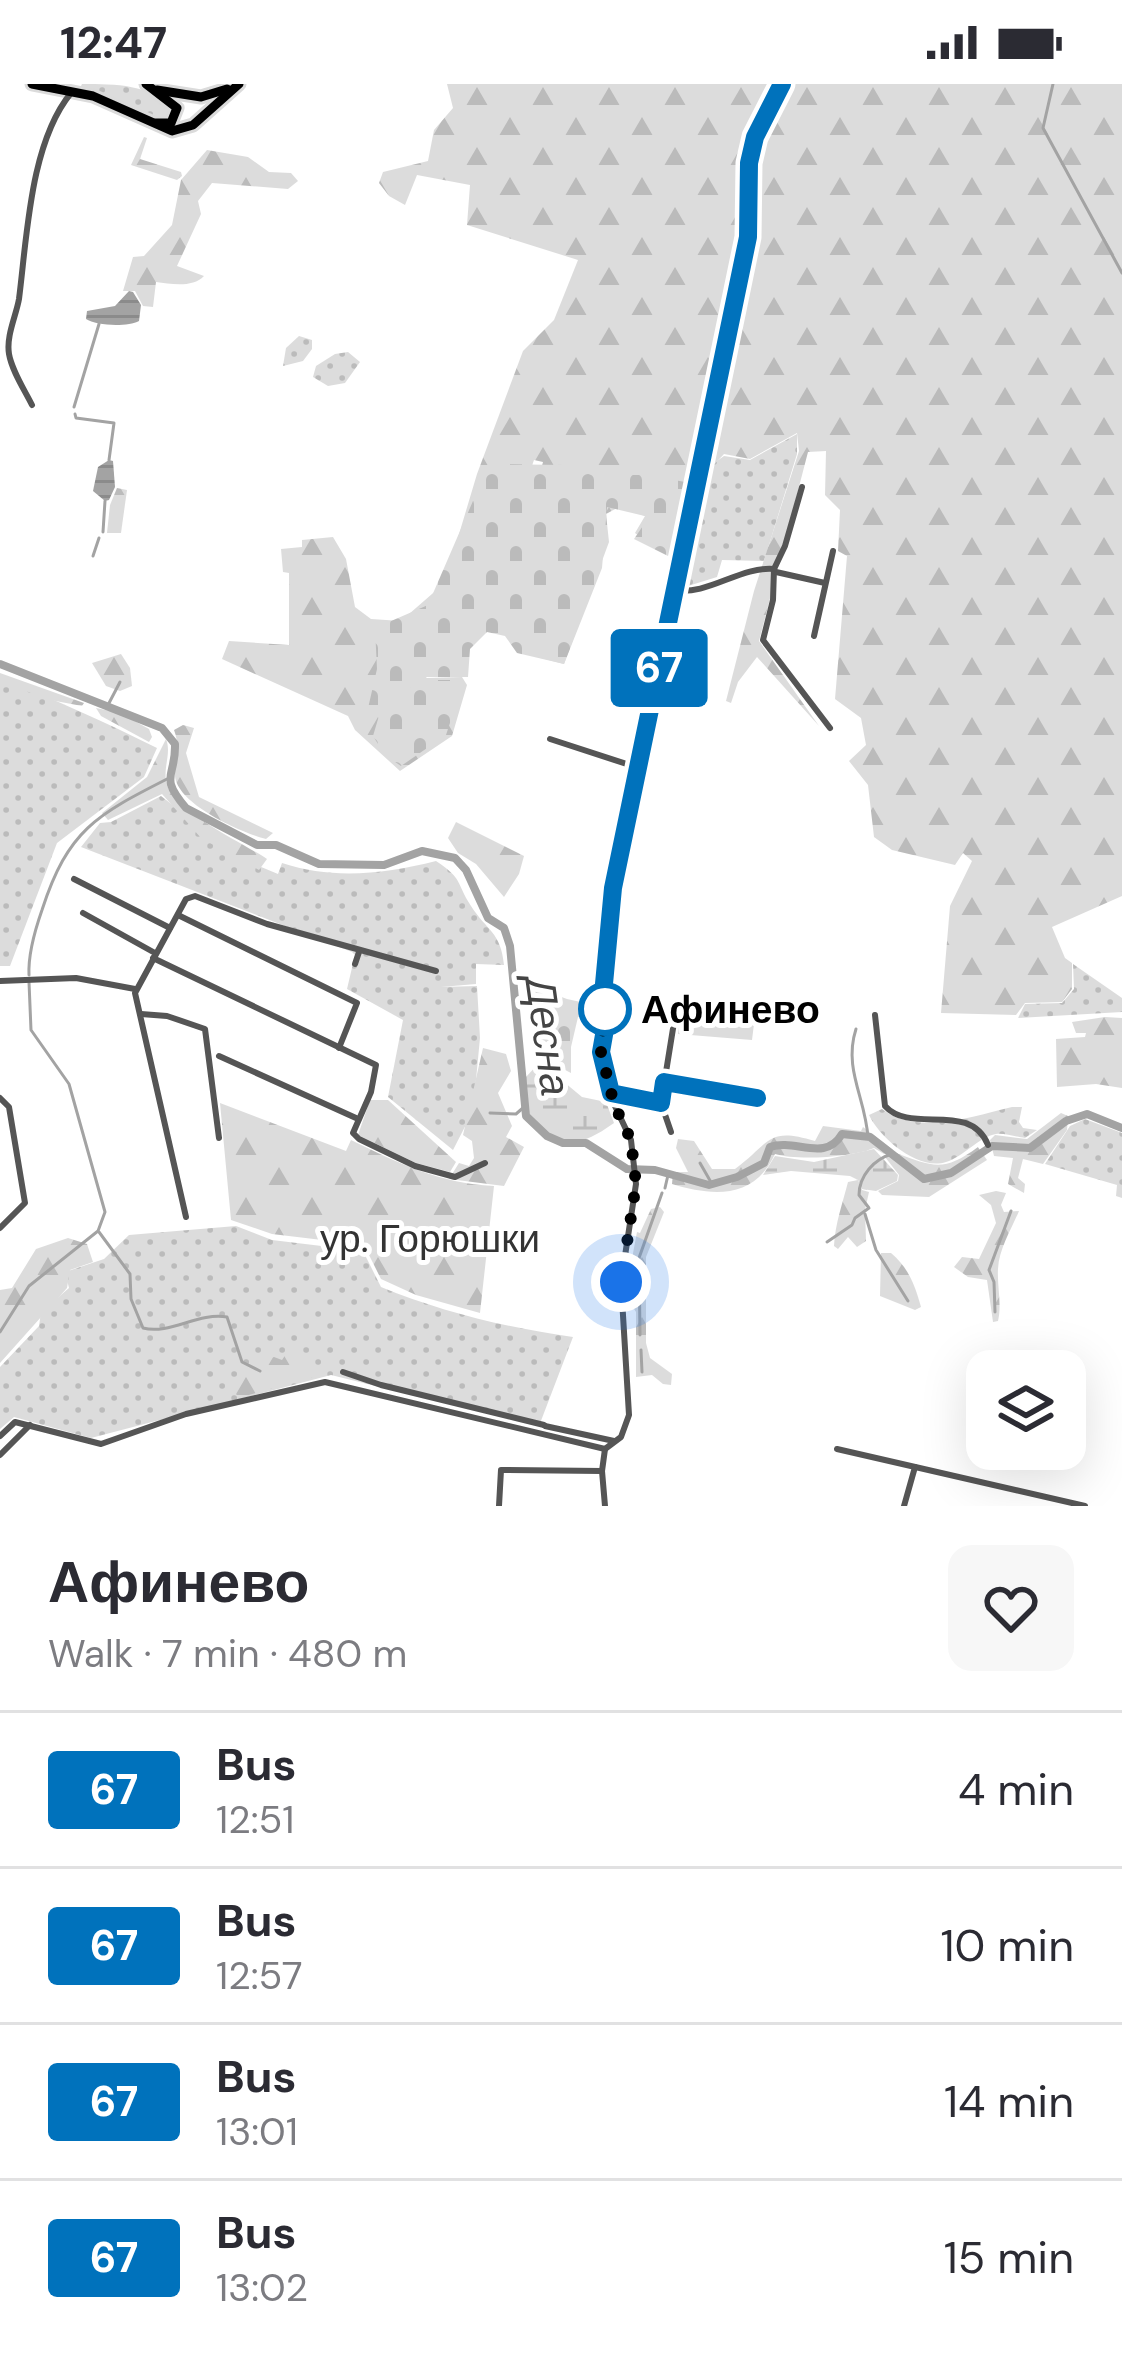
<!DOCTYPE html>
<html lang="en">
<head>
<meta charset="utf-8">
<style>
	:root { --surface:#fff; --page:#f7f7f7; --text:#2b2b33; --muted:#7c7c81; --line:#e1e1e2 }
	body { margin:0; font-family:"DM Sans",sans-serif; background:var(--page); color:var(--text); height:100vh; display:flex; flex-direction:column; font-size:45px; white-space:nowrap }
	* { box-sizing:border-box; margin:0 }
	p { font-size:39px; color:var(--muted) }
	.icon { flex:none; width:66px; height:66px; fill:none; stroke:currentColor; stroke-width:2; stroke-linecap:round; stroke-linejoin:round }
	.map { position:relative; height:1422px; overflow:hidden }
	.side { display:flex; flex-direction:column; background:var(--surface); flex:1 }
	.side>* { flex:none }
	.badge { padding:0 24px; border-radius:9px; font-size:42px; line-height:78px }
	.controls { position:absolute; left:966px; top:1266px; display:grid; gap:24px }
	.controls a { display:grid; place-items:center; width:120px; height:120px; border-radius:24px; background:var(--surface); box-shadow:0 12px 48px #0002; font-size:60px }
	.you { position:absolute; width:60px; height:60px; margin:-30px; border:9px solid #fff; border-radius:50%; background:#1a73e8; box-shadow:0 0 0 18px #1a73e833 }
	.map>.badge { position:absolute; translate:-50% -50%; box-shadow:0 0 0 6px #fff }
	.round { display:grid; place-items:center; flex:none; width:126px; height:126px; border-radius:24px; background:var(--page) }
	.overview { display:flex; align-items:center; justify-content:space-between; height:204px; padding:0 48px }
	h1 { font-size:57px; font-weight:700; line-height:90px }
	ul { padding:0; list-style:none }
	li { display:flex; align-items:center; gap:36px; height:156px; padding:0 48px; border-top:3px solid var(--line) }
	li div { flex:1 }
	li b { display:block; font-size:45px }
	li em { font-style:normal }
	li .badge { min-width:132px; font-weight:700; text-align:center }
	.status { display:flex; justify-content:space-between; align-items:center; height:84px; padding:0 60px; background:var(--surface); direction:ltr }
	.status svg { height:33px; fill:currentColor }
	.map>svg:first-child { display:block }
	.grass { fill:url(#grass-dots) }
	.forest { fill:url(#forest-firs) }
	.wetland { fill:url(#wetland-marsh) }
	.cemetery { fill:url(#cemetery-stones) }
	.pitch { fill:#dcdcdc }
	.water { fill:url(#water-rules) }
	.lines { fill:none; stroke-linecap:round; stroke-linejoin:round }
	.stream { stroke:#a3a3a3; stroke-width:3 }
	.river { stroke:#a3a3a3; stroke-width:8 }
	.major-casing { stroke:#dbdbdb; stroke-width:15 }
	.minor { stroke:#555; stroke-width:6 }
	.major { stroke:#000; stroke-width:9 }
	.line-casing { stroke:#fff; stroke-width:27 }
	.line { stroke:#0072bc; stroke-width:18 }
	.walk { stroke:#000; stroke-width:12; stroke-dasharray:0 21.6 }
	.stop-dot { fill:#fff; stroke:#0072bc; stroke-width:6 }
	.labels { text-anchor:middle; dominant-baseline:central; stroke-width:10; stroke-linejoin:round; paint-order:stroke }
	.stop-label { font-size:39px; font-weight:bold; fill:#000; stroke:#fff; text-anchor:start }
	.park-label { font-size:39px; fill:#333; stroke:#fff }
	.water-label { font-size:42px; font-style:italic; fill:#444; stroke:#fff }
</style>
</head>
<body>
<div class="status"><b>12:47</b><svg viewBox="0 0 49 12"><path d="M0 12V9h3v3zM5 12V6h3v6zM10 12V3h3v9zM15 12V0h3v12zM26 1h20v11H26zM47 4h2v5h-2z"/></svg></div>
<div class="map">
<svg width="1122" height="1422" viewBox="0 0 1122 1422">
	<defs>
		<pattern id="grass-dots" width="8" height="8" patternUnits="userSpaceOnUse" patternTransform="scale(3)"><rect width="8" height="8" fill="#dcdcdc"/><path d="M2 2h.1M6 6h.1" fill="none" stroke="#bbb" stroke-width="1.8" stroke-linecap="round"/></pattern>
		<pattern id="forest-firs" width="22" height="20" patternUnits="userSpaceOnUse" patternTransform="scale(3)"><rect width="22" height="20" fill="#dcdcdc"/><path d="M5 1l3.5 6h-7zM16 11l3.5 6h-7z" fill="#bbb"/></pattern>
		<pattern id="wetland-marsh" width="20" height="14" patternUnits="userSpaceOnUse" patternTransform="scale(3)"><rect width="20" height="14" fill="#dcdcdc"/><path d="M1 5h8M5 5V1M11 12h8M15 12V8" fill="none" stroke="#bbb"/></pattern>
		<pattern id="cemetery-stones" width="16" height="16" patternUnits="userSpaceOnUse" patternTransform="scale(3)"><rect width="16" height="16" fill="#dcdcdc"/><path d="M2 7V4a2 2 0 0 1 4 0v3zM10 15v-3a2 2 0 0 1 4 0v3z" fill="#bbb"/></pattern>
		<pattern id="water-rules" width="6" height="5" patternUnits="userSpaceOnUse" patternTransform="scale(3)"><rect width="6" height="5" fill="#a3a3a3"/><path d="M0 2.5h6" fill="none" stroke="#8b8b8b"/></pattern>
	</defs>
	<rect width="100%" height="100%" fill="#fff"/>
	<g class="grass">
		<path d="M82,0C117,0 149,0 174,25L167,37C140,33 109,11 80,4Z"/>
		<path d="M299,252L312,256V265L303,277L283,282L286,264Z"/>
		<path d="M348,268L360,278L345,299L328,302L313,293L316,282L335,270Z"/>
		<path d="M797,350V370L764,477L722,476L717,493L688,502L679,499L707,384L724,372L750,376Z"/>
		<path d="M0,594C54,615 105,638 157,664L144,693L57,759L10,882H0Z"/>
		<path d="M161,712L242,775L278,790L282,779C333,796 384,790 436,777C464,796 455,797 471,822C487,847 501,848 504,881L476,880V900L441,903L477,902L480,954L473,1027L453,1066L388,1013L403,936L347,905L355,871L352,868L81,763L100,739L111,738Z"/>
		<path d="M1073,880L1122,914V928L1018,934L1025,920L1062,919L1074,905Z"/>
		<path d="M1012,1023H1022L1019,1038L1023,1044L1037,1046L1025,1054C1017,1053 1004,1049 996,1050C979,1053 963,1073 946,1078C918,1087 880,1054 869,1031L882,1025C917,1052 974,1032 1012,1023Z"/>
		<path d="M1085,1035L1122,1049V1114L1116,1112L1117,1101L1045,1080L1070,1042Z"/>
		<path d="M236,1142L272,1156L363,1167L381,1203C442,1228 508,1244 573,1253L539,1342L331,1291L91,1354L14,1333L0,1345V1283L39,1242L41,1228L69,1204L65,1188L104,1175L129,1151Z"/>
	</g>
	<g class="forest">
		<path d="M447,0H777L746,59L741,161L678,469L650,460L635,449L645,432L619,423L606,430L609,458L564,580L522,569L500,537L543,378L534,376L527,396L448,487L477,390L523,267L554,236L578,176L467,141L470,101L417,91L405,121L389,112L379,99L383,88L428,77L434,46L453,24Z"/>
		<path d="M784,0H1122V812L1052,843L1065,874L1072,879V905L1062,918L1025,919L1016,931L941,929L950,822L972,777L963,769L955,781L892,766L874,753L868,701L849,677L866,661L861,634L835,615L847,472L838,467L840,426L825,411L826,367L808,368L759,557L819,642L757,573L738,598L731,619L726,617L754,507L799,367L797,349L750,375L724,370L710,385L708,379L732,276L754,145L752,78L757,54Z"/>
		<path d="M144,53L147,54L140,75L181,88L182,92L177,96L131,81Z"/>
		<path d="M207,66L248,73L269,88L291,89L298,97L288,105L212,99L198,117L201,130L177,182L204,192C193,204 171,200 156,198L153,223L143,222L135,207H123L133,173L144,172L172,141L181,96Z"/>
		<path d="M117,404L127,406L121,449H107L110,421Z"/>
		<path d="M333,453L346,475L355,523L371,535L401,537L440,503L414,583L427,594L462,593L467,601L452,652L400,687L355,646L348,632L222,575L229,557L289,561V489L283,488L281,465L302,463V456Z"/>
		<path d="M121,570L130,584L132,602L120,607L106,602L92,579Z"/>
		<path d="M0,589L84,619L82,622L45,615L0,596Z"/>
		<path d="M96,624L120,629L149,645L152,653L149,658L101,632Z"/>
		<path d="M183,641L194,644L186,669L199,713L273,749L266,755C242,749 177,720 175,692C174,675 181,664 174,646Z"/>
		<path d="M166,655C172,670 162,684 167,701C176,728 241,758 267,775L259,786L201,754L162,710L108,736L102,729L147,693Z"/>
		<path d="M456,738L524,772L519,790L504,813L476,780L458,769L448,754Z"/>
		<path d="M1105,933L1122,934V1004L1096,1000L1057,1003L1056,955L1085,953L1086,949H1076L1072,938Z"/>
		<path d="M483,964L506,970L511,987L498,1009L512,1042L506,1053L524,1063L504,1102L449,1095L459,1079L469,1082L474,1074L472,1057L463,1051Z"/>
		<path d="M370,1016H388L456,1078L450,1088L416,1079L358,1051Z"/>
		<path d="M220,1019L346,1067L351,1056C401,1080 438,1099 494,1102L480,1229L416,1211L381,1195L364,1161L272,1150L231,1136Z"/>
		<path d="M1061,1029L1068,1032L1067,1046L1043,1080L1023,1075L1018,1094L1025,1100L1024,1109L1008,1100L1013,1074L994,1072L990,1056L995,1051L1027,1055Z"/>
		<path d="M823,1042L861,1047L863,1043L893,1066L884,1070L874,1064C854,1073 797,1077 775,1070C754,1116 712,1112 672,1100L673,1088H688L676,1064L678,1055L694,1057L712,1085H735C771,1059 766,1042 815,1057Z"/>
		<path d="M978,1063L987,1076L929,1113L882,1111L878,1107L898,1097L899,1091L885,1073L896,1069C934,1083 944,1088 978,1063Z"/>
		<path d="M858,1096L862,1106L869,1108L865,1126L866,1157L857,1163L848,1153L838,1165L834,1162C835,1140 843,1118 848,1098Z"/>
		<path d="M996,1107L1006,1109L1001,1121L1004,1128L1019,1127C1011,1146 999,1165 998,1185C997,1203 1002,1220 998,1237L993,1238L987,1196L968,1193L954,1183L962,1173L979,1175L996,1139L991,1121L979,1111Z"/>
		<path d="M660,1123L664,1128L646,1173V1259L650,1274L672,1290L671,1301L663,1300L652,1291L636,1293V1228L630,1218L628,1196L637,1148L640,1149L651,1125Z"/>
		<path d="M68,1154L87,1160L93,1178L70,1186L67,1204L0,1279V1206L12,1204L36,1165Z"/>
		<path d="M881,1169H891C909,1184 915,1202 921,1223L915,1226L880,1212Z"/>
		<path d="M288,1267L295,1268L313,1293L238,1314L232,1300L245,1294L246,1281L274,1273L282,1276Z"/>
	</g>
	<g class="wetland">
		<path d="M540,978L582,1013L606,1018L614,1039C576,1066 561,1064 528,1031L525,994Z"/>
		<path d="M874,1065L898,1091L897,1097L876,1107L862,1105L858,1096L850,1092L791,1087L763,1091L775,1072L814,1078Z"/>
	</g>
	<g class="cemetery">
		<path d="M489,380L564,381L592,391H647L696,400L670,473L634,455L649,433L607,423L602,484L564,580L517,569L505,552L487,548L470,565L468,593H418L366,633L377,585L375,544L428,521Z"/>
		<path d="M420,596H464L446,651L401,682L385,671L373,652L381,625Z"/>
		<path d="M526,900L567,915L599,922L600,934L578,933L571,963V989L538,972Z"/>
	</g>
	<path class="pitch" d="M681,928L755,932L752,956L678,950Z"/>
	<g class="water">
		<path d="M129,207L133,208L141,221L139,237C128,243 96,242 86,235L87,227L115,222Z"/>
		<path d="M109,376L113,377L115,403L109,416L105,417L93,407L98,383Z"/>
	</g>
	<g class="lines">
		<g class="stream">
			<path d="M1053,0L1043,44L1122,189"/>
			<path d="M74,323L99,240"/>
			<path d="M75,330L76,334L114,339L109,376"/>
			<path d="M103,448L105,417"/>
			<path d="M93,472L99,454"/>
			<path d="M108,621L120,598"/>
			<path d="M29,891C28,870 35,846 42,826C68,746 96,731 169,694"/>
			<path d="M856,945C843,985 866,1015 868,1054"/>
			<path d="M490,1029L516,1030L524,1023"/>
			<path d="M700,1079L712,1100"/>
			<path d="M665,1104L668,1091"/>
			<path d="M865,1130L876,1166L908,1217"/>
			<path d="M99,1148L130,1190L131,1215L143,1244C170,1251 198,1228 227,1233L242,1278L260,1287"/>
			<path d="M827,1158L852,1141L855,1134L869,1124L859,1111C859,1092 874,1075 892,1070"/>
			<path d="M995,1228L994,1198L989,1186L1011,1127"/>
			<path d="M0,1248L29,1202L98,1147L105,1128L69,1000L31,946L29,898"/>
			<path d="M640,1251L639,1174L662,1109"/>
			<path d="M641,1266L642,1288"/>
		</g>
		<path class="river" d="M0,580L162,644L175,660C176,694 158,691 186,724L257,761H276L319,780L384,781L422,767L455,774L466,786L488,834L504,844L510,862L526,1032L547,1052L563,1059H586L627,1085L655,1086L709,1101L737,1093L764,1079L770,1063C795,1054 825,1079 842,1050L870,1053L924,1095L951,1089L992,1062L1030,1064L1066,1037L1087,1030L1122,1044"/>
		<g class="major-casing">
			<g id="major">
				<path d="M32,0L93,12L172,47L193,41L239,0"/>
				<path d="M146,0L177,24L171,39H156"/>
				<path d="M157,6L201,13L227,5"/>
			</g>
		</g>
		<g class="minor">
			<path d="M32,321C24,305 12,287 9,270C6,252 16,232 19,215C27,153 30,59 71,9"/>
			<path d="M802,403L785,462L774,485L773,516L763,556L830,644"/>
			<path d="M776,488L825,499"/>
			<path d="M674,506C708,512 740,482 774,485"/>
			<path d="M814,552L833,467"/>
			<path d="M550,655L639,684"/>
			<path d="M74,795L170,844"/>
			<path d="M83,829L155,869"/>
			<path d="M178,831L357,919L339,964"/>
			<path d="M153,874L376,981L371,1008L353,1049L359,1055L415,1082L455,1093L485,1079"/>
			<path d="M355,880L359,868"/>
			<path d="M0,897L76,894L135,905"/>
			<path d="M141,930L167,932L205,945L219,1054"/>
			<path d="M875,931L885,1022C911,1051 970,1016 988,1061"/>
			<path d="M219,972L356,1034"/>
			<path d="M663,998L757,1014"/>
			<path d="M611,1009L661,1019L671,1048"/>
			<path d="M0,1014L9,1023L25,1119L0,1144"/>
			<path d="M661,1019L676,926"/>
			<path d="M186,1133L135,909L186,815L195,812L267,840L436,887"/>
			<path d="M343,1288L381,1301L544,1341"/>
			<path d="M545,1342L614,1357"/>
			<path d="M0,1352L15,1338L101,1360L186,1330L325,1298L605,1365"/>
			<path d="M605,1365L621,1353L629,1331L621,1198L636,1100L631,1056L614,1020L601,968L607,934L603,921L610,828L748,153L749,79L755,53L782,0"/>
			<path d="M837,1365L1085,1422"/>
			<path d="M0,1371L30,1341"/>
			<path d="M602,1387L605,1422"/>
			<path d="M499,1422L501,1386L602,1387L605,1365"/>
			<path d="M904,1422L915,1383"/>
		</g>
		<use href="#major" class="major"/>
	</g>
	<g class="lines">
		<g class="line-casing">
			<path id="line" d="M757,1014L664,998L661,1019L611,1009L601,968L607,934L602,921L613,804L748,153L749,79L755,53L782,0"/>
		</g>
		<use href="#line" class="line"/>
		<path class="walk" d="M605,925L601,968L614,1020L631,1056L636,1100L621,1198"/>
	</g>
	<circle class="stop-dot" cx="605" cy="925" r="24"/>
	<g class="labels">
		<g class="stop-label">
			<text x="641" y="925">Афинево</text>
		</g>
		<g class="park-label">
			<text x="430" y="1154">ур. Горюшки</text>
		</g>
		<g class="water-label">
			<text transform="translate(548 952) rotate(82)">Десна</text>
		</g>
	</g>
</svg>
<div class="controls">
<a><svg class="icon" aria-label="layers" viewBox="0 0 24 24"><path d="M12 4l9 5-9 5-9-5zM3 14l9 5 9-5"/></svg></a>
</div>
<div class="you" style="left:621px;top:1198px"></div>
<b class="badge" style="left:659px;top:584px;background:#0072bc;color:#fff">67</b>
</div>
<section class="side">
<div class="overview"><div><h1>Афинево</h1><p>Walk · 7 min · 480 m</p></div><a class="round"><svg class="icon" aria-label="heart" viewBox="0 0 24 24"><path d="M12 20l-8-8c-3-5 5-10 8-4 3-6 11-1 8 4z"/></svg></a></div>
<ul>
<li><span class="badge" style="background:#0072bc;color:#fff">67</span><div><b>Bus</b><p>12:51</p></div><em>4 min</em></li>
<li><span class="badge" style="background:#0072bc;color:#fff">67</span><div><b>Bus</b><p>12:57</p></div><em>10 min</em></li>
<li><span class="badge" style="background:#0072bc;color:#fff">67</span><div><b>Bus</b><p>13:01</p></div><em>14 min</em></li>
<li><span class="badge" style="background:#0072bc;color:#fff">67</span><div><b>Bus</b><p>13:02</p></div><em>15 min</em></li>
</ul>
</section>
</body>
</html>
